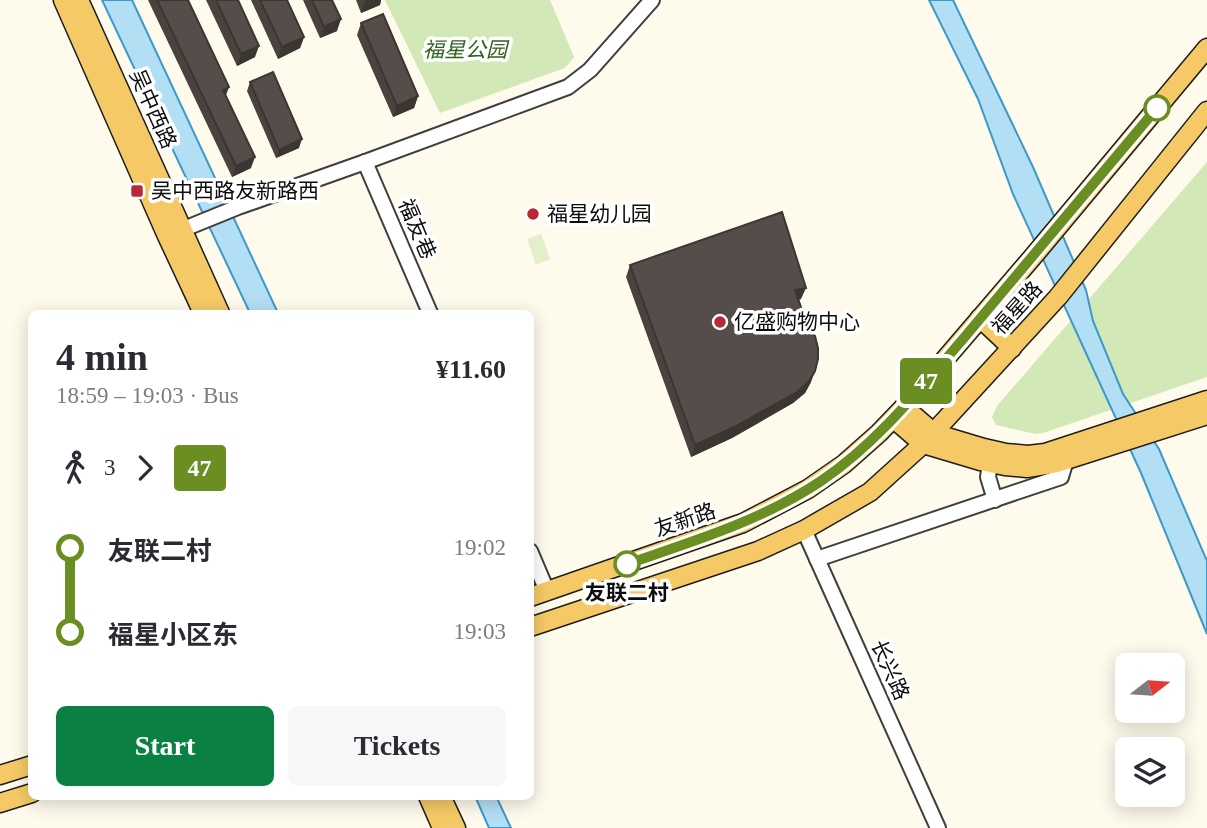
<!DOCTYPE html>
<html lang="en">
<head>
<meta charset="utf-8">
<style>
	:root { --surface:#fff; --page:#f7f7f7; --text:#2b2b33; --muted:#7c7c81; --accent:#0b8043 }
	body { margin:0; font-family:"Times New Roman","Noto Sans SC",serif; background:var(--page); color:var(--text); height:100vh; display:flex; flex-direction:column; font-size:26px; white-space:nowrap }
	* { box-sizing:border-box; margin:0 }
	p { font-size:23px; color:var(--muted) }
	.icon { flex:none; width:38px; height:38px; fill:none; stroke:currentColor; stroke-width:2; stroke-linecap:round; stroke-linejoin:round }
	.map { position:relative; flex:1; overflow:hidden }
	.panel { position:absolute; left:28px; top:310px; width:506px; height:490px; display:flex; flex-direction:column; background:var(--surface); border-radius:10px; box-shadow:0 4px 18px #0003 }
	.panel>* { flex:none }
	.badge { padding:0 14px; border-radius:5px; font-size:24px; line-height:46px }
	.needle { width:46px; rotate:73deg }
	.controls { position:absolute; left:1115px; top:653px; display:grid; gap:14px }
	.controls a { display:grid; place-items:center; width:70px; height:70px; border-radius:10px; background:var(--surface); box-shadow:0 4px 18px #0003; font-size:35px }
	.map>.badge { position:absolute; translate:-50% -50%; box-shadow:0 0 0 4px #fff }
	.legs { display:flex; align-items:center; gap:10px; height:77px; padding:0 28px; font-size:23px }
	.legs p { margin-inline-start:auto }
	.headline { display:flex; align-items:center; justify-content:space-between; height:119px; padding:0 28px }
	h1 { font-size:38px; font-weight:800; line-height:52px }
	.action { display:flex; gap:14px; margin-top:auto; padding:14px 28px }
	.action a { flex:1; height:80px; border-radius:10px; background:var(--accent); color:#fff; font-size:28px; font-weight:800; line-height:80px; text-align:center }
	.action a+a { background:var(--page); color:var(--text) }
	ul { padding:0 28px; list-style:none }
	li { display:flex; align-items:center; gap:24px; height:84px; font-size:26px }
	li i { display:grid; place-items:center; width:10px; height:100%; margin:0 9px; background:currentColor }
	li i::after { content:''; width:18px; height:18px; margin:-9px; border:5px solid; border-radius:50%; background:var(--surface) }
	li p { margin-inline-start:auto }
	li:first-child i { background:linear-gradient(#0000 50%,currentColor 0) }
	li:last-child i { background:linear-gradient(currentColor 50%,#0000 0) }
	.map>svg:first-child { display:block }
	.green { fill:#d3e8b7 }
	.pitch { fill:#e4efc9 }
	.water { fill:#b3dff4; stroke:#3c99c9; stroke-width:2 }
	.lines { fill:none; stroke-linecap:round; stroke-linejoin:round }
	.minor-casing { stroke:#3f3f3f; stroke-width:18 }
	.major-casing { stroke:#1d1d1d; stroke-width:21 }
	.minor { stroke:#fff; stroke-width:14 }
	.major { stroke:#f5ca66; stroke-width:18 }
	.wall { fill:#49423f }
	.shaded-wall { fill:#3c3633 }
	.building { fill:#554d49; stroke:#3c3633; stroke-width:2 }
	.line-1-casing { stroke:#fff; stroke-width:16 }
	.line-1 { stroke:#6b8e23; stroke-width:10 }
	.stop-1-dot { fill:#fff; stroke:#6b8e23; stroke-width:3.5 }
	.poi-dot { fill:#b82938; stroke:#fff; stroke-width:2.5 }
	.labels { text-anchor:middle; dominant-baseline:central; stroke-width:7; stroke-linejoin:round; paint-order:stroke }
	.park-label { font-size:21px; font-style:italic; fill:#31621f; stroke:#fff }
	.street-label { font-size:21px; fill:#0c0c0c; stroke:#fff }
	.poi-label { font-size:21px; fill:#0c0c0c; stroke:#fff; text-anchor:start }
	.stop-label { font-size:21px; font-weight:bold; fill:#0c0c0c; stroke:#fff }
</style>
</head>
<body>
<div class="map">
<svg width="1207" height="828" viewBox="0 0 1207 828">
	<rect width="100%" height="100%" fill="#fefaec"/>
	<g class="green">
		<path d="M385,0H550L574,57L565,68L440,113Z"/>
		<path d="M1207,162V377L1043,433L1035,434L996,425L992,417L997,406Z"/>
	</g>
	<path class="pitch" d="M541,234L550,259L536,265L527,239Z"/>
	<g class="water">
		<path d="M102,0H132L278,313H250Z"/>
		<path d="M929,0H953L1033,167L1086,290L1093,321L1123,394L1159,449L1207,561V634L1141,473L1013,194L978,99Z"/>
		<path d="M475,796H496L511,828H489Z"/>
	</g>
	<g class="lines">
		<g class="minor-casing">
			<g id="minor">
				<path d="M365,162L430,313"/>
				<path d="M174,233L238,207L365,162L568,87L590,70L652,0"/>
				<path d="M990,463L988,477L995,500"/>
				<path d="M804,530L938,828"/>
				<path d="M530,551L547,591"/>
				<path d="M817,559L1061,477L1066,460"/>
			</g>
		</g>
		<g class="major-casing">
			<g id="major">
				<path d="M63,0L167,236L203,313"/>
				<path d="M79,0L220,313"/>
				<path d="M980,318L1012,348"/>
				<path d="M904,407L934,433L984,448L1006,453L1028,455L1045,453L1207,400"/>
				<path d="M894,419L923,444L980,461L1005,466L1027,468L1057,463L1207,415"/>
				<path d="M530,597L743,523L808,489L844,464L879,433L904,407L1031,259L1207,48"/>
				<path d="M530,627L758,551L804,530L870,492L923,444L1058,297L1207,111"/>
				<path d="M0,775L32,765"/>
				<path d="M428,796L442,828"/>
				<path d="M441,796L456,828"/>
				<path d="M0,803L32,793"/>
			</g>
		</g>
		<use href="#minor" class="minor"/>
		<use href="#major" class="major"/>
	</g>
	<g class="wall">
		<path d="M148,0H188L226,96L251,168L232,177Z"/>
		<path d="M206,0H238L255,57L237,66Z"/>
		<path d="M251,0H287L304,37L300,48L278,59Z"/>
		<path d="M303,0H332L337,31L320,38Z"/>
		<path d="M356,0H381L380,5L361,13Z"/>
		<path d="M361,23L418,96L414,108L393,117L357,35Z"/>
		<path d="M250,82L299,148L276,158L247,91Z"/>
		<path d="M630,265L801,299L798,300L811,382L805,393L793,403L732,438L691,457L626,277Z"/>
	</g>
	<g class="shaded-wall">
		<path d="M368,0H381L380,5L361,13L365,1Z"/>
		<path d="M341,19L337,31L320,38L324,27Z"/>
		<path d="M304,37L300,48L278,59L282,47Z"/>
		<path d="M259,46L255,57L237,66L241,54Z"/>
		<path d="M229,87L225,98L223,90Z"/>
		<path d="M418,96L414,108L393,117L397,106Z"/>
		<path d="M302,139L299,148L276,158L279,150Z"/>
		<path d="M255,157L251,168L232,177L236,166Z"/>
		<path d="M806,288L801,299L791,302L795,290Z"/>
		<path d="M815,371L811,382L805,393L793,403L732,438L691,457L695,445Z"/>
	</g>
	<g class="building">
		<path d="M157,0H188L229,87L223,90L255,157L236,166Z"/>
		<path d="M216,0H238L259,46L241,54Z"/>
		<path d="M260,0H287L304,37L282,47Z"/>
		<path d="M312,0H332L341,19L324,27Z"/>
		<path d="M383,14L418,96L397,106L361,23Z"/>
		<path d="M273,72L302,139L279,150L250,82Z"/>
		<path d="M782,212L806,288L795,290L809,330L815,336L818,348V359L815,371L809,381L797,392L736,426L695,445L630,265Z"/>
	</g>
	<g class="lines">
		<g class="line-1-casing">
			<path id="line-1" d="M627,564C694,541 761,521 821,481C877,443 919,390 963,339C1028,262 1092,185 1157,108"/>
		</g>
		<use href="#line-1" class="line-1"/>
	</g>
	<g class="stop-1-dot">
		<circle cx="1157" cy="108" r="12"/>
		<circle cx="627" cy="564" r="12"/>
	</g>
	<g class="poi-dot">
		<rect x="130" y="184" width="14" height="14" rx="3.5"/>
		<circle cx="533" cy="214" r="7"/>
		<circle cx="720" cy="322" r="7"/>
	</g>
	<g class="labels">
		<g class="park-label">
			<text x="465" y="50">福星公园</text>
		</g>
		<g class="street-label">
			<text transform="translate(153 109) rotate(66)">吴中西路</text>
			<text transform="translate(417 229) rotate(67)">福友巷</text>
			<text transform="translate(1017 308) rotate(-48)">福星路</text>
			<text transform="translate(685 520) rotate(-19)">友新路</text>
			<text transform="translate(890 670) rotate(66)">长兴路</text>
		</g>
		<g class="poi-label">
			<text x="151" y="191">吴中西路友新路西</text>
			<text x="547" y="214">福星幼儿园</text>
			<text x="734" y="322">亿盛购物中心</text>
		</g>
		<g class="stop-label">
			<text x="627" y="593">友联二村</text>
		</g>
	</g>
</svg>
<div class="controls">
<a><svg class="needle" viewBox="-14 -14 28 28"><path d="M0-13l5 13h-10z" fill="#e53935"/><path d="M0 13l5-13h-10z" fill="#7c7c81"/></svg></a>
<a><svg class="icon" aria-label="layers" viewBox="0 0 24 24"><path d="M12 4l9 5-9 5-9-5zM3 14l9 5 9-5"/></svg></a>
</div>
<b class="badge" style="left:926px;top:381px;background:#6b8e23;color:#fff">47</b>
<section class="panel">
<div class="headline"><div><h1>4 min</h1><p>18:59 – 19:03 · Bus</p></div><b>¥11.60</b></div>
<div class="legs"><svg class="icon" aria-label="walk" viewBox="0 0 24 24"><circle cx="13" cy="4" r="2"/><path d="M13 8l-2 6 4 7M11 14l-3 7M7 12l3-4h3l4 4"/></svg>3<svg class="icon" aria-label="forward" viewBox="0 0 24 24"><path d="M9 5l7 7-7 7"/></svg><b class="badge" style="background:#6b8e23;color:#fff">47</b></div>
<ul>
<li><i style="color:#6b8e23"></i><b>友联二村</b><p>19:02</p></li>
<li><i style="color:#6b8e23"></i><b>福星小区东</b><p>19:03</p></li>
</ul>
<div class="action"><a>Start</a><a>Tickets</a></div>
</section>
</div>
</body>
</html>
